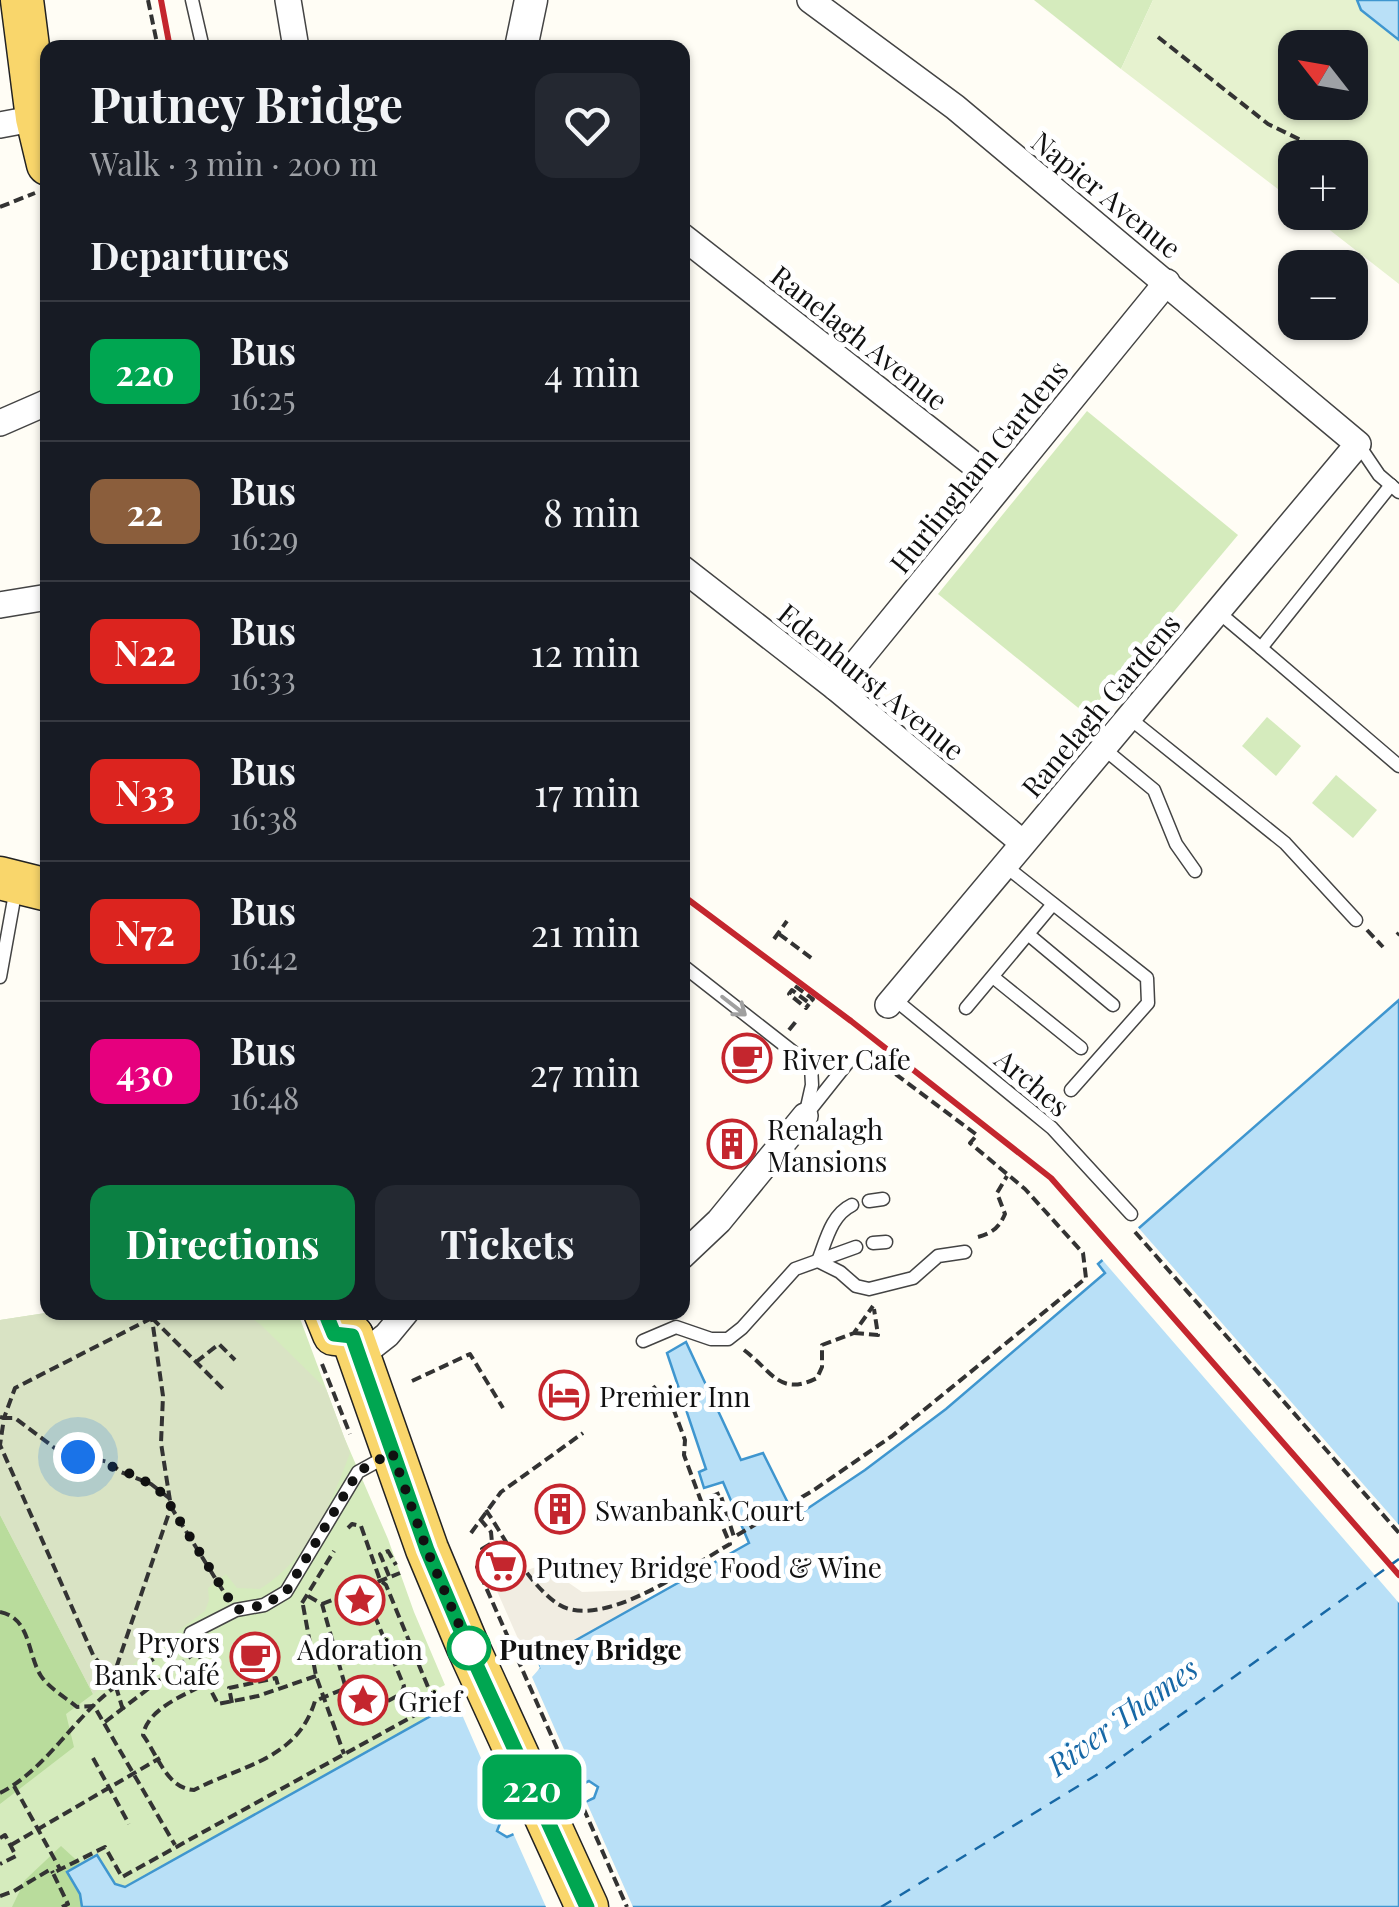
<!DOCTYPE html>
<html lang="en">
<head>
<meta charset="utf-8">
<style>
	:root { --surface:#171b24; --page:#242831; --text:#f1f3f6; --muted:#9ea1a6; --line:#363941; --accent:#0b8043 }
	body { margin:0; font-family:"Playfair Display",serif; background:var(--page); color:var(--text); height:100vh; display:flex; flex-direction:column; font-size:38px; white-space:nowrap }
	* { box-sizing:border-box; margin:0 }
	p { font-size:32px; color:var(--muted) }
	.icon { flex:none; width:55px; height:55px; fill:none; stroke:currentColor; stroke-width:2; stroke-linecap:round; stroke-linejoin:round }
	.map { position:relative; flex:1; overflow:hidden }
	.drawer { position:absolute; left:40px; top:40px; width:650px; height:1280px; display:flex; flex-direction:column; background:var(--surface); border-radius:20px; box-shadow:0 2px 8px #0004 }
	.drawer>* { flex:none }
	.badge { padding:0 20px; border-radius:15px; font-size:35px; line-height:65px }
	.needle { width:65px; rotate:301deg }
	.buttons { position:absolute; left:1278px; top:30px; display:grid; gap:20px }
	.buttons a { display:grid; place-items:center; width:90px; height:90px; border-radius:20px; background:var(--surface); box-shadow:0 2px 8px #0004; font-size:50px }
	.you { position:absolute; width:50px; height:50px; margin:-25px; border:8px solid #fff; border-radius:50%; background:#1a73e8; box-shadow:0 0 0 15px #1a73e833 }
	.map>.badge { position:absolute; translate:-50% -50%; box-shadow:0 0 0 5px #fff }
	h2 { padding:0 50px; font-size:38px; line-height:90px }
	.round { display:grid; place-items:center; flex:none; width:105px; height:105px; border-radius:20px; background:var(--page) }
	.overview { display:flex; align-items:center; justify-content:space-between; height:170px; padding:0 50px }
	h1 { font-size:48px; font-weight:700; line-height:75px }
	.action { display:flex; gap:20px; margin-top:auto; padding:20px 50px }
	.action a { flex:1; height:115px; border-radius:20px; background:var(--accent); color:#fff; font-size:40px; font-weight:700; line-height:115px; text-align:center }
	.action a+a { background:var(--page); color:var(--text) }
	ul { padding:0; list-style:none }
	li { display:flex; align-items:center; gap:30px; height:140px; padding:0 50px; border-top:2px solid var(--line) }
	li div { flex:1 }
	li b { display:block; font-size:38px }
	li em { font-style:normal }
	li .badge { min-width:110px; font-weight:700; text-align:center }
	.map>svg:first-child { display:block }
	.green { fill:#d5ebbd }
	.forest { fill:#b9dc9c }
	.cemetery { fill:#d9e3c4 }
	.pitch { fill:#e6f2cf; fill-rule:evenodd }
	.plaza { fill:#f1ede2 }
	.water { fill:#b9e0f7; stroke:#3f96cf; stroke-width:2.5; fill-rule:evenodd }
	.pier { fill:#fffdf5 }
	.lines { fill:none; stroke-linecap:round; stroke-linejoin:round }
	.ferry { stroke:#1768a6; stroke-width:2.5; stroke-dasharray:12 10; stroke-linecap:butt }
	.service-casing { stroke:#444; stroke-width:15 }
	.minor-casing { stroke:#444; stroke-width:28 }
	.tertiary-casing { stroke:#444; stroke-width:35 }
	.primary-casing { stroke:#222; stroke-width:45 }
	.path { stroke:#333; stroke-width:4; stroke-dasharray:10 5; stroke-linecap:butt }
	.service { stroke:#fff; stroke-width:12 }
	.minor { stroke:#fff; stroke-width:25 }
	.tertiary { stroke:#fff; stroke-width:32 }
	.primary { stroke:#f9d66b; stroke-width:42 }
	.rail { stroke:#c4262e; stroke-width:6 }
	.oneway { stroke:#a0a0a0 }
	.line-casing { stroke:#fff; stroke-width:22 }
	.line { stroke:#00a651; stroke-width:15 }
	.walk { stroke:#111; stroke-width:10; stroke-dasharray:0 18 }
	.stop-dot { fill:#fff; stroke:#00a651; stroke-width:5 }
	.labels { text-anchor:middle; dominant-baseline:central; stroke-width:10; stroke-linejoin:round; paint-order:stroke }
	.street-label { font-size:28px; fill:#111; stroke:#fff }
	.poi-label { font-size:28px; fill:#111; stroke:#fff; text-anchor:start }
	.stop-label { font-size:28px; font-weight:bold; fill:#111; stroke:#fff; text-anchor:start }
	.water-label { font-size:30px; font-style:italic; fill:#1768a6; stroke:#fff }
</style>
</head>
<body>
<div class="map">
<svg width="1399" height="1907" viewBox="0 0 1399 1907">
	<rect width="100%" height="100%" fill="#fffdf5"/>
	<g class="green">
		<path d="M1034,0H1153L1121,69Z"/>
		<path d="M1087,411L1238,535L1087,715L938,594Z"/>
		<path d="M1267,717L1301,746L1276,776L1242,746Z"/>
		<path d="M1336,775L1377,810L1353,838L1312,803Z"/>
		<path d="M52,1312L298,1313L344,1437L388,1539L414,1612L445,1685L439,1688L447,1707L125,1887L115,1884L97,1855L82,1907H0V1320Z"/>
	</g>
	<g class="forest">
		<path d="M0,1515L93,1694L66,1714L74,1747L0,1804Z"/>
		<path d="M61,1846L97,1879L91,1907H12L25,1880Z"/>
	</g>
	<path class="cemetery" d="M52,1312L244,1313L260,1324L326,1389L350,1453C330,1506 309,1558 260,1589L237,1588L226,1574L208,1588L209,1600L205,1611L93,1694L0,1515V1320Z"/>
	<path class="pitch" d="M1153,0H1399V284L1308,213L1350,212V158H1295V202L1121,69ZM1295,48H1350V102H1295Z"/>
	<path class="plaza" d="M536,1567L553,1572L582,1592L638,1590L645,1602L537,1662L530,1647L523,1650L493,1582Z"/>
	<g class="water">
		<path d="M1357,0H1399V40L1361,10Z"/>
		<path d="M1399,1000V1907H82L80,1894L67,1872L97,1855L115,1884L125,1887L447,1707L452,1705L456,1711L539,1668L537,1662L749,1543L723,1482L704,1488L699,1472L706,1469L667,1353L686,1342L741,1460L763,1453L795,1517L865,1470L946,1409L1105,1273L1098,1264ZM589,1781L598,1787L594,1798L507,1837L497,1831L501,1821Z"/>
	</g>
	<g class="pier">
		<path d="M1136,1225L1399,1525V1603L1099,1256Z"/>
		<path d="M535,1657L540,1668L532,1677L581,1788H586L505,1825L508,1820L460,1710L456,1711L452,1705L447,1707L445,1702L453,1700L458,1705L533,1666Z"/>
		<path d="M589,1795L590,1798L586,1801L633,1907H546L513,1833L508,1831Z"/>
	</g>
	<g class="lines">
		<path class="ferry" d="M881,1907L1098,1774L1399,1559"/>
		<g class="service-casing">
			<g id="service">
				<path d="M192,0L203,48"/>
				<path d="M1358,444L1379,475L1399,492"/>
				<path d="M1217,611L1261,648L1391,485"/>
				<path d="M1261,648L1399,766"/>
				<path d="M1128,717L1285,843L1356,920"/>
				<path d="M1103,748L1154,790L1176,844L1195,871"/>
				<path d="M1004,865L1147,978L1148,1003L1071,1090"/>
				<path d="M1029,935L1113,1005"/>
				<path d="M682,965L811,1066L812,1085L805,1116"/>
				<path d="M0,977L16,888"/>
				<path d="M993,977L1081,1048"/>
				<path d="M893,998L1052,1128L1131,1214"/>
				<path d="M966,1008L1053,904"/>
				<path d="M810,1110L849,1061"/>
				<path d="M869,1201L883,1199"/>
				<path d="M873,1243L886,1242"/>
				<path d="M818,1261L840,1272L856,1286L869,1289L913,1278L938,1256L965,1252"/>
				<path d="M818,1261C826,1241 831,1215 852,1205"/>
				<path d="M643,1341L676,1327L711,1339H728L742,1328L795,1269L856,1247"/>
				<path d="M191,1633L236,1610L264,1605L286,1592L358,1472L387,1456"/>
			</g>
		</g>
		<g class="minor-casing">
			<g id="minor">
				<path d="M288,0L296,48"/>
				<path d="M810,0L955,107L1358,444L888,1005"/>
				<path d="M0,125L48,116"/>
				<path d="M682,236L1000,485"/>
				<path d="M0,423L48,402"/>
				<path d="M682,568L836,688L1023,843"/>
				<path d="M0,605L48,597"/>
				<path d="M836,688L1167,282"/>
				<path d="M682,1256L719,1221L805,1116"/>
				<path d="M359,1357L387,1335L406,1312"/>
			</g>
		</g>
		<g class="tertiary-casing">
			<path id="tertiary" d="M521,48L531,0"/>
		</g>
		<g class="primary-casing">
			<g id="primary">
				<path d="M22,0L37,118L48,164"/>
				<path d="M0,878L48,890"/>
				<path d="M325,1312L334,1334L352,1336"/>
				<path d="M352,1336L427,1549L468,1647L587,1907"/>
			</g>
		</g>
		<g class="path">
			<path d="M148,0L158,48"/>
			<path d="M1158,37L1268,124L1311,145"/>
			<path d="M0,207L35,193"/>
			<path d="M1367,930L1383,947"/>
			<path d="M779,934L814,960"/>
			<path d="M1397,935L1399,933"/>
			<path d="M774,939L787,921"/>
			<path d="M795,986L813,999L809,1003L792,990L789,994L806,1008L809,1004"/>
			<path d="M789,1030L798,1019"/>
			<path d="M1135,1232L1399,1533"/>
			<path d="M978,1237C992,1233 999,1228 1005,1214L997,1193L1007,1176"/>
			<path d="M151,1312L163,1396L161,1443L171,1507L225,1594"/>
			<path d="M152,1318L226,1392"/>
			<path d="M854,1333L878,1335L874,1309"/>
			<path d="M744,1350C772,1371 779,1397 817,1378L822,1367V1345L854,1333L873,1306"/>
			<path d="M196,1362L219,1344L235,1360"/>
			<path d="M322,1364L350,1434"/>
			<path d="M412,1381L470,1354L503,1408"/>
			<path d="M653,1386L673,1408L685,1440L684,1455L701,1501L710,1497"/>
			<path d="M0,1417L4,1418L15,1388L152,1318"/>
			<path d="M486,1510C506,1540 525,1579 555,1602C598,1635 691,1566 730,1544L710,1497L720,1493L734,1537L814,1490L892,1436L1086,1278L1083,1253L1025,1189L970,1143L977,1135L862,1049"/>
			<path d="M480,1519L491,1532L492,1543L482,1549L488,1562L477,1567L627,1907"/>
			<path d="M471,1533L501,1492L583,1433"/>
			<path d="M389,1576L380,1554L388,1551L396,1565"/>
			<path d="M308,1596L322,1604L350,1703L354,1710L363,1714L401,1694L404,1686L363,1588"/>
			<path d="M302,1603L334,1551"/>
			<path d="M322,1604L400,1573"/>
			<path d="M303,1605L316,1676L344,1754"/>
			<path d="M0,1612C31,1618 27,1654 41,1676C48,1687 66,1698 77,1707L94,1706L175,1845"/>
			<path d="M198,1649L207,1683"/>
			<path d="M316,1676L258,1696L218,1704L207,1683C185,1695 148,1708 143,1735C157,1754 167,1789 194,1790C242,1765 297,1760 315,1701L346,1688"/>
			<path d="M113,1677L94,1657L0,1445L4,1418H15L56,1449L108,1462L121,1472L151,1484L169,1498"/>
			<path d="M232,1703L229,1688L276,1678L279,1689"/>
			<path d="M123,1710L113,1677L171,1507"/>
			<path d="M105,1722L196,1652"/>
			<path d="M93,1758L129,1824"/>
			<path d="M14,1786L60,1869"/>
			<path d="M0,1793C39,1773 65,1733 96,1703C121,1680 149,1662 177,1643"/>
			<path d="M0,1838L5,1835L16,1856L0,1864"/>
			<path d="M11,1845L160,1758"/>
			<path d="M0,1896L14,1891L51,1869L53,1873"/>
			<path d="M62,1907L68,1904L53,1873L105,1847L122,1877L435,1704L386,1585L380,1580L361,1526L352,1524L346,1530"/>
		</g>
		<use href="#service" class="service"/>
		<use href="#minor" class="minor"/>
		<use href="#tertiary" class="tertiary"/>
		<use href="#primary" class="primary"/>
		<g class="rail">
			<path d="M161,0L170,48"/>
			<path d="M682,895L851,1021L1051,1178L1399,1575"/>
		</g>
	</g>
	<defs><path id="oneway-shaft" d="M-6 0H5M1.5-3L5.5 0L1.5 3" fill="none" stroke-width="1.6" stroke-linecap="round" stroke-linejoin="round" transform="scale(2.5)"/></defs>
	<use class="oneway" href="#oneway-shaft" transform="translate(734 1006) rotate(38)"/>
	<g class="lines">
		<g class="line-casing">
			<path id="line" d="M325,1312L334,1334L352,1336L427,1550L468,1647L587,1907"/>
		</g>
		<use href="#line" class="line"/>
		<path class="walk" d="M78,1457C101,1461 165,1482 171,1507L236,1610L264,1605L286,1592L358,1472L392,1452L427,1550L469,1648"/>
	</g>
	<defs>
		<g id="cafe-ring" transform="scale(2.5)"><circle r="9.5" fill="#fff" stroke="#c4262e" stroke-width="1.5"/><path d="M-5.5-4.5H6V0H3Q3 3.5 0 3.5H-2.5Q-5.5 3.5-5.5 0ZM3-3.2v2h1.7v-2ZM-6 4.5H4V6H-6Z" fill="#c4262e"/></g>
		<g id="building-ring" transform="scale(2.5)"><circle r="9.5" fill="#fff" stroke="#c4262e" stroke-width="1.5"/><path d="M-4-6H4V6H1V3H-1V6H-4ZM-2.5-4.3h1.7v1.8h-1.7ZM.8-4.3h1.7v1.8H.8ZM-2.5-1h1.7V.8h-1.7ZM.8-1h1.7V.8H.8Z" fill="#c4262e"/></g>
		<g id="hotel-ring" transform="scale(2.5)"><circle r="9.5" fill="#fff" stroke="#c4262e" stroke-width="1.5"/><path d="M-6-4.5h1.5V1H6V5H4.5V3h-9V5H-6ZM-4 0a1.8 1.8 0 1 1 3.6 0ZM.5 0V-2.5h3Q6-2.5 6 0Z" fill="#c4262e"/></g>
		<g id="supermarket-ring" transform="scale(2.5)"><circle r="9.5" fill="#fff" stroke="#c4262e" stroke-width="1.5"/><path d="M-6-5.5h2.5l.6 2H6L4.5 2H-2.5L-4.4-4H-6ZM-1.5 3.2a1.3 1.3 0 1 0 .1 0ZM3 3.2a1.3 1.3 0 1 0 .1 0Z" fill="#c4262e"/></g>
		<g id="sight-ring" transform="scale(2.5)"><circle r="9.5" fill="#fff" stroke="#c4262e" stroke-width="1.5"/><path d="M0-6L1.8-2.2L6-1.7L2.9 1.2L3.7 5.4L0 3.3L-3.7 5.4L-2.9 1.2L-6-1.7L-1.8-2.2Z" fill="#c4262e"/></g>
	</defs>
	<g fill-rule="evenodd">
		<use href="#cafe-ring" x="747" y="1058"/>
		<use href="#building-ring" x="732" y="1144"/>
		<use href="#hotel-ring" x="564" y="1395"/>
		<use href="#building-ring" x="560" y="1509"/>
		<use href="#supermarket-ring" x="501" y="1566"/>
		<use href="#sight-ring" x="360" y="1600"/>
		<use href="#cafe-ring" x="255" y="1657"/>
		<use href="#sight-ring" x="363" y="1700"/>
	</g>
	<circle class="stop-dot" cx="469" cy="1648" r="20"/>
	<g class="labels">
		<g class="street-label">
			<text transform="translate(1107 194) rotate(39)">Napier Avenue</text>
			<text transform="translate(860 337) rotate(38)">Ranelagh Avenue</text>
			<text transform="translate(978 466) rotate(-51)">Hurlingham Gardens</text>
			<text transform="translate(872 681) rotate(39)">Edenhurst Avenue</text>
			<text transform="translate(1100 705) rotate(-50)">Ranelagh Gardens</text>
			<text transform="translate(1033 1082) rotate(40)">Arches</text>
		</g>
		<g class="poi-label">
			<text x="782" y="1058">River Cafe</text>
			<text x="767" y="1128">Renalagh<tspan x="767" dy="32">Mansions</tspan></text>
			<text x="599" y="1395">Premier Inn</text>
			<text x="595" y="1509">Swanbank Court</text>
			<text x="536" y="1566">Putney Bridge Food &amp; Wine</text>
			<text x="220" y="1641" text-anchor="end">Pryors<tspan x="220" dy="32">Bank Café</tspan></text>
			<text x="360" y="1648" text-anchor="middle">Adoration</text>
			<text x="398" y="1700">Grief</text>
		</g>
		<g class="stop-label">
			<text x="499" y="1648">Putney Bridge</text>
		</g>
		<g class="water-label">
			<text transform="translate(1122 1716) rotate(-36)">River Thames</text>
		</g>
	</g>
</svg>
<div class="buttons">
<a><svg class="needle" viewBox="-14 -14 28 28"><path d="M0-13l5 13h-10z" fill="#e53935"/><path d="M0 13l5-13h-10z" fill="#9ea1a6"/></svg></a>
<a>+</a>
<a>−</a>
</div>
<div class="you" style="left:78px;top:1457px"></div>
<b class="badge" style="left:532px;top:1787px;background:#00a651;color:#fff">220</b>
<section class="drawer">
<div class="overview"><div><h1>Putney Bridge</h1><p>Walk · 3 min · 200 m</p></div><a class="round"><svg class="icon" aria-label="heart" viewBox="0 0 24 24"><path d="M12 20l-8-8c-3-5 5-10 8-4 3-6 11-1 8 4z"/></svg></a></div>
<h2>Departures</h2>
<ul>
<li><span class="badge" style="background:#00a651;color:#fff">220</span><div><b>Bus</b><p>16:25</p></div><em>4 min</em></li>
<li><span class="badge" style="background:#8b5e3c;color:#fff">22</span><div><b>Bus</b><p>16:29</p></div><em>8 min</em></li>
<li><span class="badge" style="background:#dc241f;color:#fff">N22</span><div><b>Bus</b><p>16:33</p></div><em>12 min</em></li>
<li><span class="badge" style="background:#dc241f;color:#fff">N33</span><div><b>Bus</b><p>16:38</p></div><em>17 min</em></li>
<li><span class="badge" style="background:#dc241f;color:#fff">N72</span><div><b>Bus</b><p>16:42</p></div><em>21 min</em></li>
<li><span class="badge" style="background:#e6007e;color:#fff">430</span><div><b>Bus</b><p>16:48</p></div><em>27 min</em></li>
</ul>
<div class="action"><a>Directions</a><a>Tickets</a></div>
</section>
</div>
</body>
</html>
